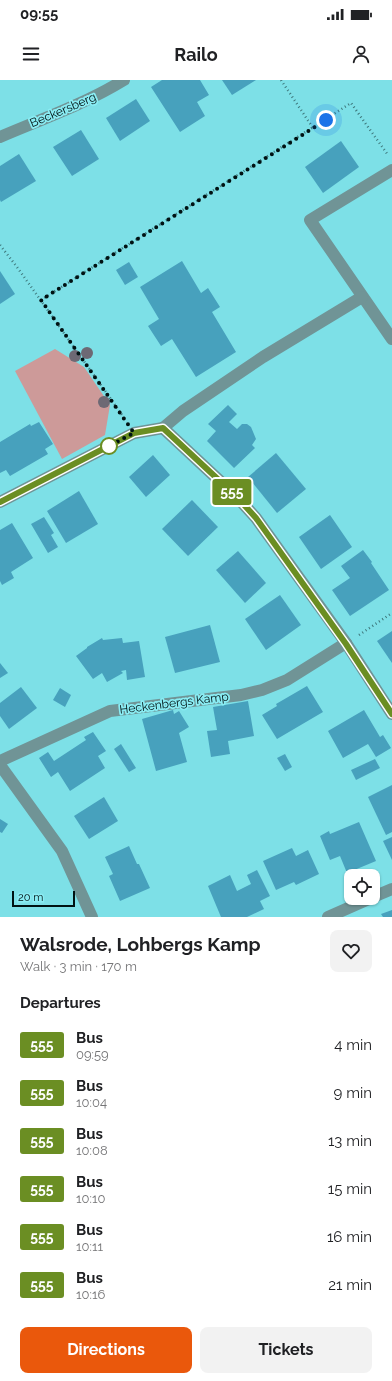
<!DOCTYPE html>
<html lang="en">
<head>
<meta charset="utf-8">
<style>
	:root { --surface:#fff; --page:#f2f2f2; --text:#202124; --muted:#757577; --accent:#ea580c }
	body { margin:0; font-family:Raleway,sans-serif; background:var(--page); color:var(--text); height:100vh; display:flex; flex-direction:column; font-size:15px; white-space:nowrap }
	* { box-sizing:border-box; margin:0 }
	p { font-size:13px; color:var(--muted) }
	.icon { flex:none; width:22px; height:22px; fill:none; stroke:currentColor; stroke-width:2; stroke-linecap:round; stroke-linejoin:round }
	.map { position:relative; height:837px; overflow:hidden }
	.side { display:flex; flex-direction:column; background:var(--surface); flex:1 }
	.side>* { flex:none }
	.badge { padding:0 8px; border-radius:3px; font-size:14px; line-height:26px }
	.controls { position:absolute; left:344px; top:789px; display:grid; gap:8px }
	.controls a { display:grid; place-items:center; width:36px; height:36px; border-radius:8px; background:var(--surface); box-shadow:0 1px 3px #0004; font-size:20px }
	.scale { position:absolute; left:12px; bottom:10px; width:63px; box-sizing:border-box; padding-left:4px; border:2px solid #001213; border-top:0; font-size:11px; line-height:14px; white-space:nowrap; color:#001213; -webkit-text-stroke:3px #8aedf4; paint-order:stroke }
	.you { position:absolute; width:20px; height:20px; margin:-10px; border:3px solid #fff; border-radius:50%; background:#1a73e8; box-shadow:0 0 0 6px #1a73e833 }
	.map>.badge { position:absolute; translate:-50% -50%; box-shadow:0 0 0 2px #fff }
	h2 { padding:0 20px; font-size:15px; line-height:36px }
	.round { display:grid; place-items:center; flex:none; width:42px; height:42px; border-radius:8px; background:var(--page) }
	.overview { display:flex; align-items:center; justify-content:space-between; height:68px; padding:0 20px }
	h1 { font-size:19px; font-weight:700; line-height:30px }
	.action { display:flex; gap:8px; margin-top:auto; padding:8px 20px }
	.action a { flex:1; height:46px; border-radius:8px; background:var(--accent); color:#fff; font-size:16px; font-weight:700; line-height:46px; text-align:center }
	.action a+a { background:var(--page); color:var(--text) }
	ul { padding:0; list-style:none }
	li { display:flex; align-items:center; gap:12px; height:48px; padding:0 20px }
	li div { flex:1 }
	li b { display:block; font-size:15px }
	li em { font-style:normal }
	li .badge { min-width:44px; font-weight:700; text-align:center }
	.status { display:flex; justify-content:space-between; align-items:center; height:28px; padding:0 20px; background:var(--surface); direction:ltr }
	.status svg { height:11px; fill:currentColor }
	header { display:flex; justify-content:space-between; align-items:center; height:52px; padding:0 20px; background:var(--surface); font-size:18px; font-weight:700 }
	.map>svg:first-child { display:block }
	.green { fill:#cd9a99 }
	.building { fill:#47a1bd }
	.lines { fill:none; stroke-linecap:round; stroke-linejoin:round }
	.path { stroke:#3e787c; stroke-width:2.5; stroke-dasharray:1 3; stroke-linecap:butt }
	.minor { stroke:#709496; stroke-width:12 }
	.tree { fill:#6d6974 }
	.line-casing { stroke:#fff; stroke-width:9 }
	.line { stroke:#6b8e23; stroke-width:6 }
	.walk { stroke:#001213; stroke-width:4; stroke-dasharray:0 7.2 }
	.stop-dot { fill:#fff; stroke:#6b8e23; stroke-width:2 }
	.labels { text-anchor:middle; dominant-baseline:central; stroke-width:3.5; stroke-linejoin:round; paint-order:stroke }
	.street-label { font-size:12px; fill:#001213; stroke:#8aedf4 }
</style>
</head>
<body>
<div class="status"><b>09:55</b><svg viewBox="0 0 49 12"><path d="M0 12V9h3v3zM5 12V6h3v6zM10 12V3h3v9zM15 12V0h3v12zM26 1h20v11H26zM47 4h2v5h-2z"/></svg></div>
<header><svg class="icon" aria-label="menu" viewBox="0 0 24 24"><path d="M4 6h16M4 12h16M4 18h16"/></svg>Railo<svg class="icon" aria-label="person" viewBox="0 0 24 24"><circle cx="12" cy="8" r="4"/><path d="M4 21q1-7 8-7t8 7"/></svg></header>
<div class="map">
<svg width="392" height="837" viewBox="0 0 392 837">
	<rect width="100%" height="100%" fill="#7de0e7"/>
	<path class="green" d="M55,269L84,287L110,325L105,355L62,379L15,291Z"/>
	<g class="building">
		<path d="M162,0H200L209,15L197,22L205,36L180,52L151,7Z"/>
		<path d="M222,0H256L232,15Z"/>
		<path d="M136,19L150,41L120,61L106,38Z"/>
		<path d="M81,50L99,79L72,96L53,67Z"/>
		<path d="M341,61L359,87L323,113L305,87Z"/>
		<path d="M19,74L36,101L1,122L0,120V86Z"/>
		<path d="M182,181L201,213L208,208L220,227L212,232L236,272L196,297L172,259L161,266L148,246L159,239L140,207Z"/>
		<path d="M129,182L138,197L125,205L116,190Z"/>
		<path d="M0,191L15,214L0,224Z"/>
		<path d="M228,325L237,334L229,342L237,349L242,344H247L251,347L256,359L252,365L255,368L234,388L207,361L216,351L208,344Z"/>
		<path d="M39,342L53,364L45,369L48,374L10,396L6,390L0,393V362L30,344L31,346Z"/>
		<path d="M276,373L306,409L277,433L248,397Z"/>
		<path d="M153,375L170,395L146,417L129,397Z"/>
		<path d="M79,411L98,444L66,463L47,431Z"/>
		<path d="M192,420L218,447L188,476L162,449Z"/>
		<path d="M330,435L352,467L321,489L299,457Z"/>
		<path d="M44,437L54,453L51,455L58,467L48,473L31,444Z"/>
		<path d="M12,443L33,478L11,492L14,498L2,505L0,501V450Z"/>
		<path d="M363,470L372,482L371,483L389,510L350,536L332,510L350,498L341,486Z"/>
		<path d="M238,471L266,503L245,523L216,490Z"/>
		<path d="M280,515L301,545L266,570L245,539Z"/>
		<path d="M210,545L220,582L175,593L165,557Z"/>
		<path d="M392,551V583L377,561Z"/>
		<path d="M102,558L103,560L122,558L123,563L139,561L145,597L127,600L126,590L121,591L123,593L107,602L102,593L93,599L76,576L87,568V567Z"/>
		<path d="M0,583L8,593L0,598Z"/>
		<path d="M307,606L323,632L277,659L262,635L277,626L276,624Z"/>
		<path d="M21,607L37,628L9,649L0,636V623Z"/>
		<path d="M60,608L71,615L65,627L53,620Z"/>
		<path d="M248,621L254,656L228,661L230,674L211,677L207,651L217,650L213,627Z"/>
		<path d="M173,630L174,634L179,631L189,647L179,653L187,682L156,691L142,639Z"/>
		<path d="M364,630L380,657L383,655L391,668L376,677L368,664L343,678L328,651Z"/>
		<path d="M93,652L106,671L98,676L105,688L70,711L58,692L51,697L39,678L48,672L54,681L86,660L84,657Z"/>
		<path d="M121,664L136,688L129,692L114,669Z"/>
		<path d="M285,674L292,687L285,691L277,678Z"/>
		<path d="M375,679L380,688L356,700L351,690Z"/>
		<path d="M392,705V752L386,755L368,717Z"/>
		<path d="M104,717L118,741L89,759L74,736Z"/>
		<path d="M0,739L8,744L2,753L0,752Z"/>
		<path d="M359,742L376,781L347,793L340,776L330,780L320,756L329,751L330,754Z"/>
		<path d="M392,757V780L383,761Z"/>
		<path d="M129,766L137,784H139L150,808L120,821L109,796L113,794L105,777Z"/>
		<path d="M292,768L296,776L308,770L319,794L296,805L294,802L276,810L263,781Z"/>
		<path d="M257,790L270,816L260,821L264,829L247,837H221L208,806L230,795L237,811L251,804L247,795Z"/>
		<path d="M392,830V837H383L381,834Z"/>
	</g>
	<g class="lines">
		<g class="path">
			<path d="M281,0L313,48"/>
			<path d="M0,165L17,187L125,339"/>
			<path d="M41,220L351,23L388,75"/>
			<path d="M359,555L392,533"/>
		</g>
		<g class="minor">
			<path d="M0,57C42,39 85,24 124,0"/>
			<path d="M392,90L310,140L392,259"/>
			<path d="M163,348L237,417L256,438L346,563L392,634"/>
			<path d="M163,348L183,331L263,277L362,217"/>
			<path d="M0,422L134,353L163,348"/>
			<path d="M0,681L110,631L241,615L262,610L287,600L346,563"/>
			<path d="M0,685L62,771L92,837"/>
			<path d="M373,817L392,809"/>
			<path d="M328,837L371,818"/>
		</g>
	</g>
	<g class="tree">
		<circle cx="87" cy="273" r="6"/>
		<circle cx="75" cy="276" r="6"/>
		<circle cx="104" cy="322" r="6"/>
	</g>
	<g class="lines">
		<g class="line-casing">
			<path id="line" d="M0,422L134,353L163,348L237,417L256,438L346,564L392,634"/>
		</g>
		<use href="#line" class="line"/>
		<path class="walk" d="M109,366L107,367L134,353L41,220L326,40"/>
	</g>
	<circle class="stop-dot" cx="109" cy="366" r="8"/>
	<g class="labels">
		<g class="street-label">
			<text transform="translate(63 30) rotate(-23)">Beckersberg</text>
			<text transform="translate(174 623) rotate(-7)">Heckenbergs Kamp</text>
		</g>
	</g>
</svg>
<div class="controls">
<a><svg class="icon" aria-label="locate" viewBox="0 0 24 24"><circle cx="12" cy="12" r="6"/><path d="M12 2v4M12 18v4M2 12h4M18 12h4"/></svg></a>
</div>
<div class="scale">20 m</div>
<div class="you" style="left:326px;top:40px"></div>
<b class="badge" style="left:232px;top:412px;background:#6b8e23;color:#fff">555</b>
</div>
<section class="side">
<div class="overview"><div><h1>Walsrode, Lohbergs Kamp</h1><p>Walk · 3 min · 170 m</p></div><a class="round"><svg class="icon" aria-label="heart" viewBox="0 0 24 24"><path d="M12 20l-8-8c-3-5 5-10 8-4 3-6 11-1 8 4z"/></svg></a></div>
<h2>Departures</h2>
<ul>
<li><span class="badge" style="background:#6b8e23;color:#fff">555</span><div><b>Bus</b><p>09:59</p></div><em>4 min</em></li>
<li><span class="badge" style="background:#6b8e23;color:#fff">555</span><div><b>Bus</b><p>10:04</p></div><em>9 min</em></li>
<li><span class="badge" style="background:#6b8e23;color:#fff">555</span><div><b>Bus</b><p>10:08</p></div><em>13 min</em></li>
<li><span class="badge" style="background:#6b8e23;color:#fff">555</span><div><b>Bus</b><p>10:10</p></div><em>15 min</em></li>
<li><span class="badge" style="background:#6b8e23;color:#fff">555</span><div><b>Bus</b><p>10:11</p></div><em>16 min</em></li>
<li><span class="badge" style="background:#6b8e23;color:#fff">555</span><div><b>Bus</b><p>10:16</p></div><em>21 min</em></li>
</ul>
<div class="action"><a>Directions</a><a>Tickets</a></div>
</section>
</body>
</html>
